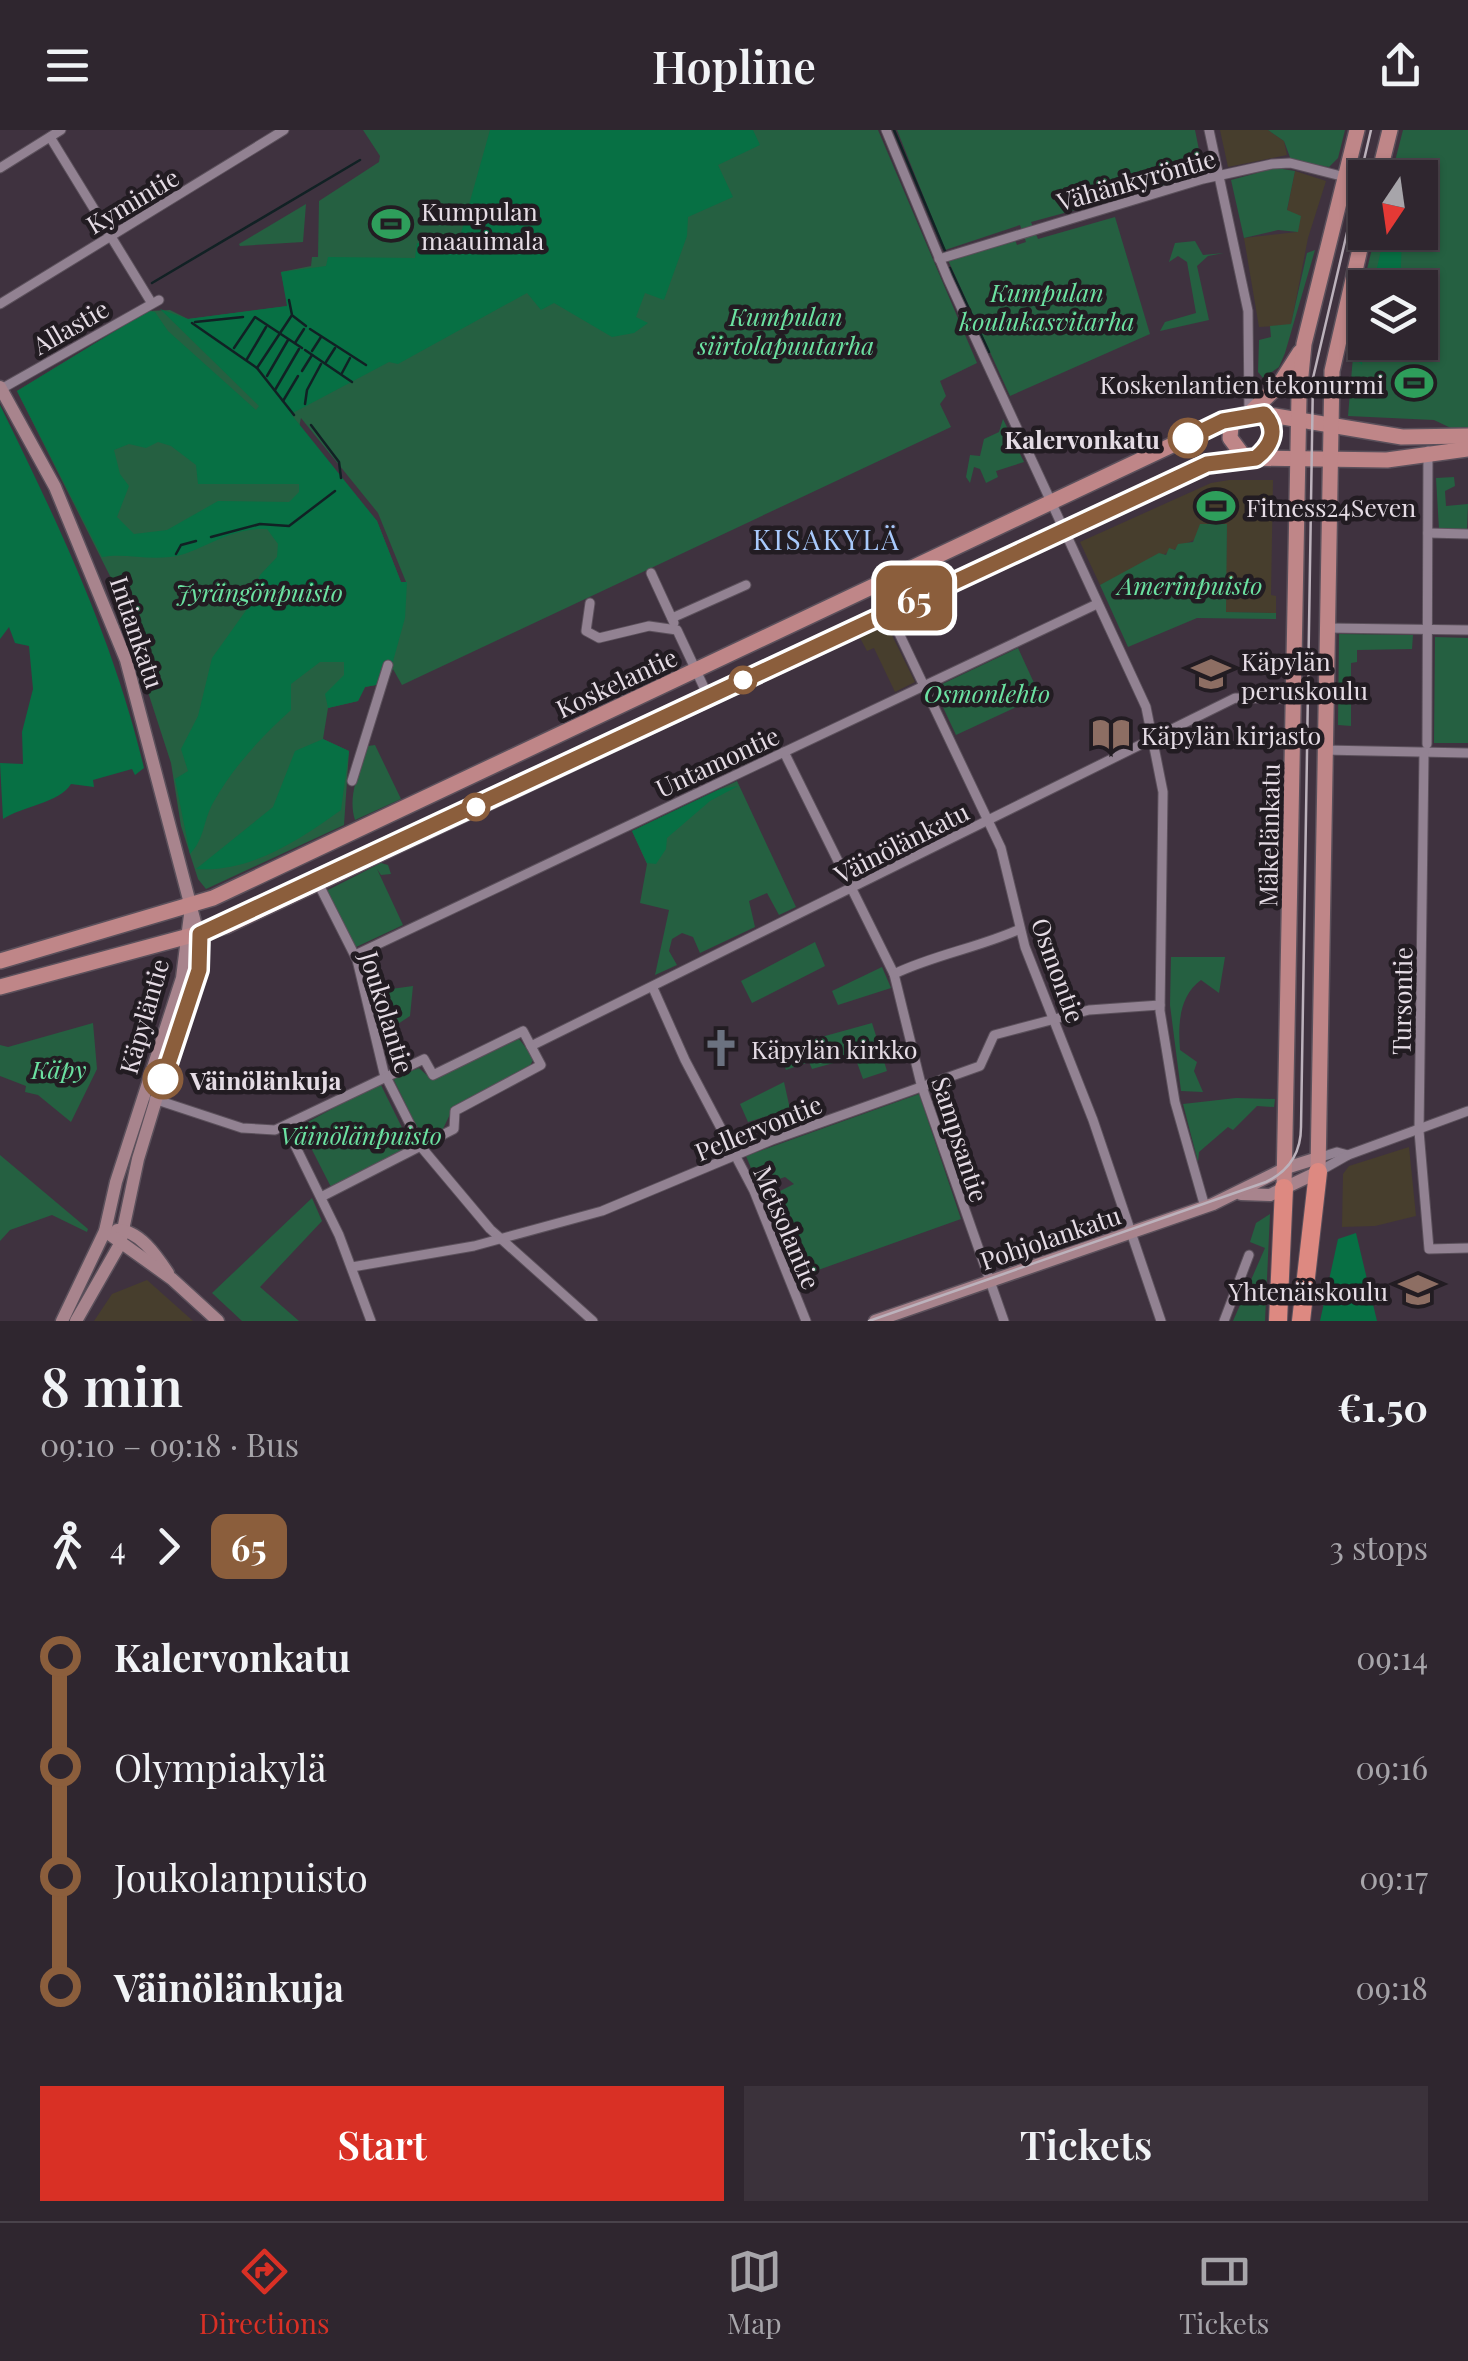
<!DOCTYPE html>
<html lang="en">
<head>
<meta charset="utf-8">
<style>
	:root { --surface:#2f262f; --page:#3b323b; --text:#f1f3f6; --muted:#a7a5aa; --line:#4a434b; --accent:#d93025 }
	body { margin:0; font-family:"Playfair Display",serif; background:var(--page); color:var(--text); height:100vh; display:flex; flex-direction:column; font-size:38px; white-space:nowrap }
	* { box-sizing:border-box; margin:0 }
	p { font-size:32px; color:var(--muted) }
	.icon { flex:none; width:55px; height:55px; fill:none; stroke:currentColor; stroke-width:2; stroke-linecap:round; stroke-linejoin:round }
	.map { position:relative; height:1191px; overflow:hidden }
	.sheet { display:flex; flex-direction:column; background:var(--surface); flex:1 }
	.sheet>* { flex:none }
	.badge { padding:0 20px; border-radius:15px; font-size:35px; line-height:65px }
	.needle { width:65px; rotate:193deg }
	.fabs { position:absolute; left:1348px; top:30px; display:grid; gap:20px }
	.fabs a { display:grid; place-items:center; width:90px; height:90px; border-radius:0px; background:var(--surface); box-shadow:0 2px 8px #0004,0 0 0 2px var(--line); font-size:50px }
	.map>.badge { position:absolute; translate:-50% -50%; box-shadow:0 0 0 5px #fff }
	.legs { display:flex; align-items:center; gap:15px; height:110px; padding:0 40px; font-size:32px }
	.legs p { margin-inline-start:auto }
	.overview { display:flex; align-items:center; justify-content:space-between; height:170px; padding:0 40px }
	h1 { font-size:55px; font-weight:600; line-height:75px }
	.button { display:flex; gap:20px; margin-top:auto; padding:20px 40px }
	.button a { flex:1; height:115px; border-radius:0px; background:var(--accent); color:#fff; font-size:40px; font-weight:600; line-height:115px; text-align:center }
	.button a+a { background:var(--page); color:var(--text) }
	ul { padding:0 40px; list-style:none }
	li { display:flex; align-items:center; gap:35px; height:110px; font-size:38px }
	li i { display:grid; place-items:center; width:15px; height:100%; margin:0 12px; background:currentColor }
	li i::after { content:''; width:25px; height:25px; margin:-12px; border:8px solid; border-radius:50%; background:var(--surface) }
	li p { margin-inline-start:auto }
	li:first-child i { background:linear-gradient(#0000 50%,currentColor 0) }
	li:last-child i { background:linear-gradient(currentColor 50%,#0000 0) }
	header { display:flex; justify-content:space-between; align-items:center; height:130px; padding:0 40px; background:var(--surface); font-size:45px; font-weight:600 }
	.tab-bar { display:flex; justify-content:space-around; align-items:center; height:140px; border-top:2px solid var(--line); background:var(--surface); font-size:28px; color:var(--muted) }
	.tab-bar a { display:grid; justify-items:center; gap:5px }
	.tab-bar .on { color:var(--accent) }
	.map>svg:first-child { display:block }
	.commercial { fill:#473e2d }
	.green { fill:#256041; fill-rule:evenodd }
	.forest { fill:#077044; fill-rule:evenodd }
	.lines { fill:none; stroke-linecap:round; stroke-linejoin:round }
	.stream { stroke:#112124; stroke-width:2.5 }
	.street-casing { stroke:#5b505b; stroke-width:11 }
	.secondary-casing { stroke:#5b505b; stroke-width:15 }
	.primary-casing { stroke:#5b505b; stroke-width:18 }
	.highway-casing { stroke:#5b505b; stroke-width:20 }
	.street { stroke:#928292; stroke-width:9 }
	.secondary { stroke:#a8848d; stroke-width:12 }
	.primary { stroke:#bf8688; stroke-width:15 }
	.highway { stroke:#dd8981; stroke-width:18 }
	.tram { stroke:#bcb2bc; stroke-width:2.5 }
	.line-1-casing { stroke:#fff; stroke-width:22 }
	.line-1 { stroke:#8b5e3c; stroke-width:15 }
	.stop-1-dot { fill:#fff; stroke:#8b5e3c; stroke-width:5 }
	.labels { text-anchor:middle; dominant-baseline:central; stroke-width:9; stroke-linejoin:round; paint-order:stroke }
	.street-label { font-size:25px; fill:#e5dce5; stroke:#221c22 }
	.poi-label { font-size:25px; fill:#e5dce5; stroke:#221c22; text-anchor:start }
	.park-label { font-size:25px; font-style:italic; fill:#6be1a1; stroke:#221c22 }
	.stop-label { font-size:25px; font-weight:bold; fill:#e5dce5; stroke:#221c22; text-anchor:end }
	.neighbourhood-label { font-size:28px; letter-spacing:2.5px; fill:#a8c9fb; stroke:#221c22 }
</style>
</head>
<body>
<header><svg class="icon" aria-label="menu" viewBox="0 0 24 24"><path d="M4 6h16M4 12h16M4 18h16"/></svg>Hopline<svg class="icon" aria-label="share" viewBox="0 0 24 24"><path d="M12 15V3M7 8l5-5 5 5M5 13v7h14v-7"/></svg></header>
<div class="map">
<svg width="1468" height="1191" viewBox="0 0 1468 1191">
	<rect width="100%" height="100%" fill="#3f323f"/>
	<g class="commercial">
		<path d="M1220,0H1268L1284,11L1287,25L1228,37Z"/>
		<path d="M1295,41L1326,51L1308,108L1291,195L1259,197L1244,108L1297,102L1287,81Z"/>
		<path d="M1229,350H1273L1271,465L1276,466V483L1225,482L1227,394L1100,455L1080,412L1211,353Z"/>
		<path d="M886,493L915,552L895,562L874,518L867,521L859,506Z"/>
		<path d="M1409,1017L1416,1086L1375,1096L1342,1097L1343,1044L1349,1036Z"/>
		<path d="M147,1150L193,1191H94L112,1164Z"/>
	</g>
	<g class="green">
		<path d="M363,0H878L977,233L940,251L946,266L940,274L951,297L402,555L393,539L387,553L365,557L358,571L328,578L323,609L349,621L344,695L206,759L198,749L181,696L171,633L111,448L17,261L148,181L170,180L188,189L288,176L281,142L311,136L312,127H318L319,71L379,32L380,26ZM301,288L378,383L406,452H401L377,391L299,297Z"/>
		<path d="M897,0H1195L1204,45L1031,92L1038,109L1115,87L1150,204L1010,266L948,130L1015,110L1017,115L1026,112L1020,95L945,120Z"/>
		<path d="M1268,0H1345L1338,28L1329,37L1291,30L1284,11Z"/>
		<path d="M1403,0H1468V297L1453,299L1434,290L1348,286L1356,191L1363,192L1365,212H1420V158L1363,155L1376,103L1420,102V48L1391,47Z"/>
		<path d="M1276,38L1295,41L1287,80L1301,86L1298,102L1278,100L1244,108L1231,50Z"/>
		<path d="M306,74L303,112L240,116L239,114Z"/>
		<path d="M1195,111L1203,125L1224,123L1208,126L1197,136L1209,190L1160,201L1165,192L1196,183L1187,132L1178,126L1169,132L1175,113Z"/>
		<path d="M1315,120L1285,223L1279,237L1263,248L1258,242L1259,210L1271,207L1270,196L1291,194L1307,123Z"/>
		<path d="M1003,289L1024,332L996,341L998,347L986,353L980,339L974,337L970,353L966,347L970,325L980,326L984,309L999,302Z"/>
		<path d="M1454,347L1455,356L1445,361L1446,376L1468,374L1467,399H1439L1436,348Z"/>
		<path d="M1200,394H1227L1226,482L1276,483V489L1197,488L1128,517L1100,455L1159,423L1166,425L1169,418L1175,420L1178,414L1193,412Z"/>
		<path d="M1339,504L1413,505L1412,519L1357,520V532L1351,533V596L1338,595Z"/>
		<path d="M1435,507L1468,508V613H1434Z"/>
		<path d="M1018,518L1040,566L956,605L934,558Z"/>
		<path d="M375,615L401,669L355,690C347,666 360,639 368,616Z"/>
		<path d="M737,651L796,777L779,785L767,763L749,771L755,797L700,823L693,807L682,803L672,809L669,821L677,835L655,845L669,780L640,773L647,734L632,701Z"/>
		<path d="M381,733L388,735L391,744L381,745L377,739L403,795L354,818L326,761Z"/>
		<path d="M815,812L825,836L752,873L741,851Z"/>
		<path d="M1171,827H1225L1219,863L1201,850C1179,866 1178,894 1180,920L1197,932L1194,941L1203,962L1181,961L1170,875Z"/>
		<path d="M882,837L891,858L838,875L832,861Z"/>
		<path d="M413,856L410,886L378,907L369,862Z"/>
		<path d="M93,893L97,939L71,992L38,965L25,962L26,956L0,946V915L8,917Z"/>
		<path d="M872,893L887,941L863,949L855,927L812,939L809,932L786,940L778,919Z"/>
		<path d="M519,909L534,928L530,936L454,976L441,1003L423,1010L393,948L419,938L432,950Z"/>
		<path d="M784,952L790,979L748,992L740,974Z"/>
		<path d="M380,953L412,1018L331,1057L307,1010L306,993Z"/>
		<path d="M919,964L961,1089L807,1144L778,1062L794,1054L785,1047L770,1052L772,1059L765,1060L800,1147H796L746,1026Z"/>
		<path d="M1236,968L1275,969L1274,977L1257,976L1233,1000L1228,997L1199,1022L1198,1032L1183,974Z"/>
		<path d="M0,1025L88,1099L87,1102L52,1085L10,1100L0,1111Z"/>
		<path d="M312,1068L322,1091L260,1157L299,1191H242L212,1163Z"/>
		<path d="M1270,1084L1265,1191H1233L1265,1118L1250,1112L1256,1093Z"/>
	</g>
	<g class="forest">
		<path d="M490,0H753L760,15L718,35L733,67L688,87L687,106L664,170L645,163L636,187L648,193L634,203L612,207L554,173L541,180L527,163L398,234L389,232L291,284L377,391L401,452H407L405,488L387,553L365,557L358,571L328,578L325,564L344,545V532H320L291,554V580C260,608 234,636 213,673C203,691 205,708 190,724L175,649L188,641L181,619L198,586L212,528L247,479L260,445L277,427L278,414L267,399C226,397 202,423 170,427C144,430 125,423 102,427L17,261L148,181L155,182L168,201L256,280L259,276L160,179L188,189L287,176L281,142L326,136L328,127L415,128L417,113H444L456,121ZM158,312L171,316L196,335L198,354H299V362L289,372L218,371L167,400L134,404L117,387L129,356L120,344L114,320L129,314L146,318Z"/>
		<path d="M1385,103H1395L1402,109L1400,157L1365,158L1362,235L1358,231L1363,193L1356,191L1363,155H1373Z"/>
		<path d="M0,275C59,395 113,508 144,638L135,645L132,639L93,650L94,657L71,654C59,673 23,676 3,689L0,633L23,634L22,602L33,559L29,516L15,513L9,497L0,509Z"/>
		<path d="M323,609L349,621L341,680C298,711 249,743 196,739L273,677L295,621Z"/>
		<path d="M738,656L710,671L667,708L666,719L656,734L647,733L632,701L720,659Z"/>
		<path d="M1356,1103L1377,1191H1320L1338,1109Z"/>
	</g>
	<g class="lines">
		<g class="stream">
			<path d="M894,0L945,121"/>
			<path d="M950,138L989,222"/>
			<path d="M152,153L360,30"/>
			<path d="M293,186L306,196"/>
			<path d="M195,192L243,187"/>
			<path d="M192,193L257,238L294,285"/>
			<path d="M310,199L366,235"/>
			<path d="M295,213L304,199"/>
			<path d="M234,218L255,187L302,218"/>
			<path d="M305,220L352,252"/>
			<path d="M312,221L321,207"/>
			<path d="M247,229L266,197"/>
			<path d="M326,232L335,218"/>
			<path d="M257,238L292,185L289,170"/>
			<path d="M302,241L312,225"/>
			<path d="M342,243L350,228"/>
			<path d="M267,246L288,210"/>
			<path d="M275,260L299,219"/>
			<path d="M283,271L298,246"/>
			<path d="M305,274L307,260L321,234"/>
			<path d="M311,295L339,332L341,348"/>
			<path d="M211,407L260,394L289,396L335,361"/>
			<path d="M176,424L181,415L196,411"/>
		</g>
		<g class="street-casing">
			<g id="street">
				<path d="M886,0L948,149L1146,577L1163,662L1160,881L1175,972L1205,1077"/>
				<path d="M1209,0L1248,181L1249,281"/>
				<path d="M50,7L151,172"/>
				<path d="M0,38L61,0"/>
				<path d="M939,129L1203,49L1272,34L1290,33L1365,52"/>
				<path d="M0,174L284,0"/>
				<path d="M1,259L159,170"/>
				<path d="M1428,403L1468,404"/>
				<path d="M651,443L674,493"/>
				<path d="M877,457L1001,718L1025,817L1093,990L1161,1191"/>
				<path d="M590,473L586,501L599,508L649,496L677,500L708,566"/>
				<path d="M672,488L746,455"/>
				<path d="M1327,498L1468,500"/>
				<path d="M1427,614L1428,321"/>
				<path d="M1324,620L1468,623"/>
				<path d="M784,622L894,844L921,954L1004,1191"/>
				<path d="M1424,622L1419,1001L1429,1119L1468,1118"/>
				<path d="M352,651L388,535"/>
				<path d="M318,753L357,830L384,943L422,1018L490,1099L593,1191"/>
				<path d="M355,825L1097,474"/>
				<path d="M894,844C936,824 978,818 1020,799"/>
				<path d="M653,858L685,930L754,1061L806,1191"/>
				<path d="M531,916L1235,568L1295,569"/>
				<path d="M154,969L242,998L275,1000L424,929L433,945L523,901L541,935L455,981L454,999L321,1067"/>
				<path d="M286,997L339,1105L371,1191"/>
				<path d="M1318,1028L1337,1022L1348,1025"/>
				<path d="M1318,1042L1348,1025L1468,981"/>
				<path d="M352,1137L474,1116L602,1081L772,1010L980,936L994,905L1089,880L1160,875"/>
				<path d="M1224,1191L1249,1125"/>
			</g>
		</g>
		<g class="secondary-casing">
			<g id="secondary">
				<path d="M0,257L55,357L126,530L202,819L138,1029L120,1114L76,1191"/>
				<path d="M1241,1064L1270,1065L1318,1042"/>
				<path d="M117,1100C139,1100 156,1125 168,1143"/>
				<path d="M105,1101L172,1149L218,1191"/>
				<path d="M62,1191L105,1101L116,1052L182,848L191,777"/>
				<path d="M875,1191L1213,1074L1286,1038L1318,1028"/>
			</g>
		</g>
		<g class="primary-casing">
			<g id="primary">
				<path d="M1378,48L1390,0"/>
				<path d="M1249,284L1279,255L1300,222"/>
				<path d="M1242,285L1231,296L1230,308L1245,328"/>
				<path d="M1256,328L1269,316L1273,303L1264,284"/>
				<path d="M0,831L213,768L1223,291L1264,284L1402,307L1468,306"/>
				<path d="M0,857L226,796L1207,334L1245,328L1387,330L1468,319"/>
				<path d="M1318,1042L1332,241L1365,97"/>
				<path d="M1284,1058L1299,266L1304,214L1357,0"/>
			</g>
		</g>
		<g class="highway-casing">
			<g id="highway">
				<path d="M1278,1191L1284,1058"/>
				<path d="M1301,1191L1318,1042"/>
			</g>
		</g>
		<use href="#street" class="street"/>
		<use href="#secondary" class="secondary"/>
		<use href="#primary" class="primary"/>
		<use href="#highway" class="highway"/>
		<path class="tram" d="M869,1191L1266,1052C1289,1041 1301,1022 1301,997L1313,248L1371,0"/>
	</g>
	<g class="lines">
		<g class="line-1-casing">
			<path id="line-1" d="M163,949L199,840L200,804L1207,334L1256,328C1271,316 1279,300 1264,284L1223,291L1188,308"/>
		</g>
		<use href="#line-1" class="line-1"/>
	</g>
	<defs>
		<g id="stadium-bare" transform="scale(3)"><path d="M0-5a6.5 5 0 1 0 0 10a6.5 5 0 1 0 0-10ZM-3.5-1.8h7v3.6h-7Z" fill="#2e9e5b" stroke="#221c22" stroke-width="2.5" paint-order="stroke"/></g>
		<g id="school-bare" transform="scale(3)"><path d="M0-5L7-2L0 1L-7-2ZM-4 1L0 2.5L4 1V4Q0 6-4 4Z" fill="#8d6e63" stroke="#221c22" stroke-width="2.5" paint-order="stroke"/></g>
		<g id="library-bare" transform="scale(3)"><path d="M-6-4Q-3-5.5-.7-3.5V5Q-3 3-6 4ZM6-4Q3-5.5 .7-3.5V5Q3 3 6 4Z" fill="#8d6e63" stroke="#221c22" stroke-width="2.5" paint-order="stroke"/></g>
		<g id="church-bare" transform="scale(3)"><path d="M-1.2-6h2.4v3.5h3.3v2.4h-3.3V6h-2.4V-.1h-3.3v-2.4h3.3Z" fill="#6b7280" stroke="#221c22" stroke-width="2.5" paint-order="stroke"/></g>
	</defs>
	<g fill-rule="evenodd">
		<use href="#stadium-bare" x="391" y="94"/>
		<use href="#stadium-bare" x="1414" y="253"/>
		<use href="#stadium-bare" x="1216" y="376"/>
		<use href="#school-bare" x="1211" y="544"/>
		<use href="#library-bare" x="1111" y="604"/>
		<use href="#church-bare" x="721" y="918"/>
		<use href="#school-bare" x="1418" y="1160"/>
	</g>
	<g class="stop-1-dot">
		<circle cx="1188" cy="308" r="18"/>
		<circle cx="743" cy="550" r="12"/>
		<circle cx="476" cy="677" r="12"/>
		<circle cx="163" cy="949" r="18"/>
	</g>
	<g class="labels">
		<g class="street-label">
			<text transform="translate(1136 49) rotate(-16)">Vähänkyröntie</text>
			<text transform="translate(132 70) rotate(-31)">Kymintie</text>
			<text transform="translate(70 196) rotate(-30)">Allastie</text>
			<text transform="translate(138 502) rotate(71)">Intiankatu</text>
			<text transform="translate(616 552) rotate(-25)">Koskelantie</text>
			<text transform="translate(717 631) rotate(-25)">Untamontie</text>
			<text transform="translate(1268 705) rotate(-89)">Mäkelänkatu</text>
			<text transform="translate(901 712) rotate(-27)">Väinölänkatu</text>
			<text transform="translate(1059 840) rotate(70)">Osmontie</text>
			<text transform="translate(1401 871) rotate(-89)">Tursontie</text>
			<text transform="translate(388 882) rotate(73)">Joukolantie</text>
			<text transform="translate(143 886) rotate(-74)">Käpyläntie</text>
			<text transform="translate(758 997) rotate(-22)">Pellervontie</text>
			<text transform="translate(961 1009) rotate(72)">Sampsantie</text>
			<text transform="translate(788 1097) rotate(67)">Metsolantie</text>
			<text transform="translate(1050 1107) rotate(-19)">Pohjolankatu</text>
		</g>
		<g class="poi-label">
			<text x="421" y="80">Kumpulan<tspan x="421" dy="29">maauimala</tspan></text>
			<text x="1384" y="253" text-anchor="end">Koskenlantien tekonurmi</text>
			<text x="1246" y="376">Fitness24Seven</text>
			<text x="1241" y="530">Käpylän<tspan x="1241" dy="29">peruskoulu</tspan></text>
			<text x="1141" y="604">Käpylän kirjasto</text>
			<text x="751" y="918">Käpylän kirkko</text>
			<text x="1388" y="1160" text-anchor="end">Yhtenäiskoulu</text>
		</g>
		<g class="park-label">
			<text x="1047" y="161">Kumpulan<tspan x="1047" dy="29">koulukasvitarha</tspan></text>
			<text x="786" y="185">Kumpulan<tspan x="786" dy="29">siirtolapuutarha</tspan></text>
			<text x="1190" y="454">Amerinpuisto</text>
			<text x="259" y="461">Jyrängönpuisto</text>
			<text x="987" y="562">Osmonlehto</text>
			<text x="59" y="938">Käpy</text>
			<text x="361" y="1004">Väinölänpuisto</text>
		</g>
		<g class="stop-label">
			<text x="1160" y="308">Kalervonkatu</text>
			<text x="190" y="949" text-anchor="start">Väinölänkuja</text>
		</g>
		<g class="neighbourhood-label">
			<text x="827" y="408">KISAKYLÄ</text>
		</g>
	</g>
</svg>
<div class="fabs">
<a><svg class="needle" viewBox="-14 -14 28 28"><path d="M0-13l5 13h-10z" fill="#e53935"/><path d="M0 13l5-13h-10z" fill="#a7a5aa"/></svg></a>
<a><svg class="icon" aria-label="layers" viewBox="0 0 24 24"><path d="M12 4l9 5-9 5-9-5zM3 14l9 5 9-5"/></svg></a>
</div>
<b class="badge" style="left:914px;top:468px;background:#8b5e3c;color:#fff">65</b>
</div>
<section class="sheet">
<div class="overview"><div><h1>8 min</h1><p>09:10 – 09:18 · Bus</p></div><b>€1.50</b></div>
<div class="legs"><svg class="icon" aria-label="walk" viewBox="0 0 24 24"><circle cx="13" cy="4" r="2"/><path d="M13 8l-2 6 4 7M11 14l-3 7M7 12l3-4h3l4 4"/></svg>4<svg class="icon" aria-label="forward" viewBox="0 0 24 24"><path d="M9 5l7 7-7 7"/></svg><b class="badge" style="background:#8b5e3c;color:#fff">65</b><p>3 stops</p></div>
<ul>
<li><i style="color:#8b5e3c"></i><b>Kalervonkatu</b><p>09:14</p></li>
<li><i style="color:#8b5e3c"></i><span>Olympiakylä</span><p>09:16</p></li>
<li><i style="color:#8b5e3c"></i><span>Joukolanpuisto</span><p>09:17</p></li>
<li><i style="color:#8b5e3c"></i><b>Väinölänkuja</b><p>09:18</p></li>
</ul>
<div class="button"><a>Start</a><a>Tickets</a></div>
</section>
<nav class="tab-bar">
<a class="on"><svg class="icon" aria-label="directions" viewBox="0 0 24 24"><path d="M12 3l9 9-9 9-9-9zM9 14v-3h6M13 9l2 2-2 2"/></svg>Directions</a>
<a><svg class="icon" aria-label="map" viewBox="0 0 24 24"><path d="M3 6l6-2 6 2 6-2v14l-6 2-6-2-6 2zM9 4v14M15 6v14"/></svg>Map</a>
<a><svg class="icon" aria-label="tickets" viewBox="0 0 24 24"><path d="M3 7h18v10H3zM15 7v10"/></svg>Tickets</a>
</nav>
</body>
</html>
